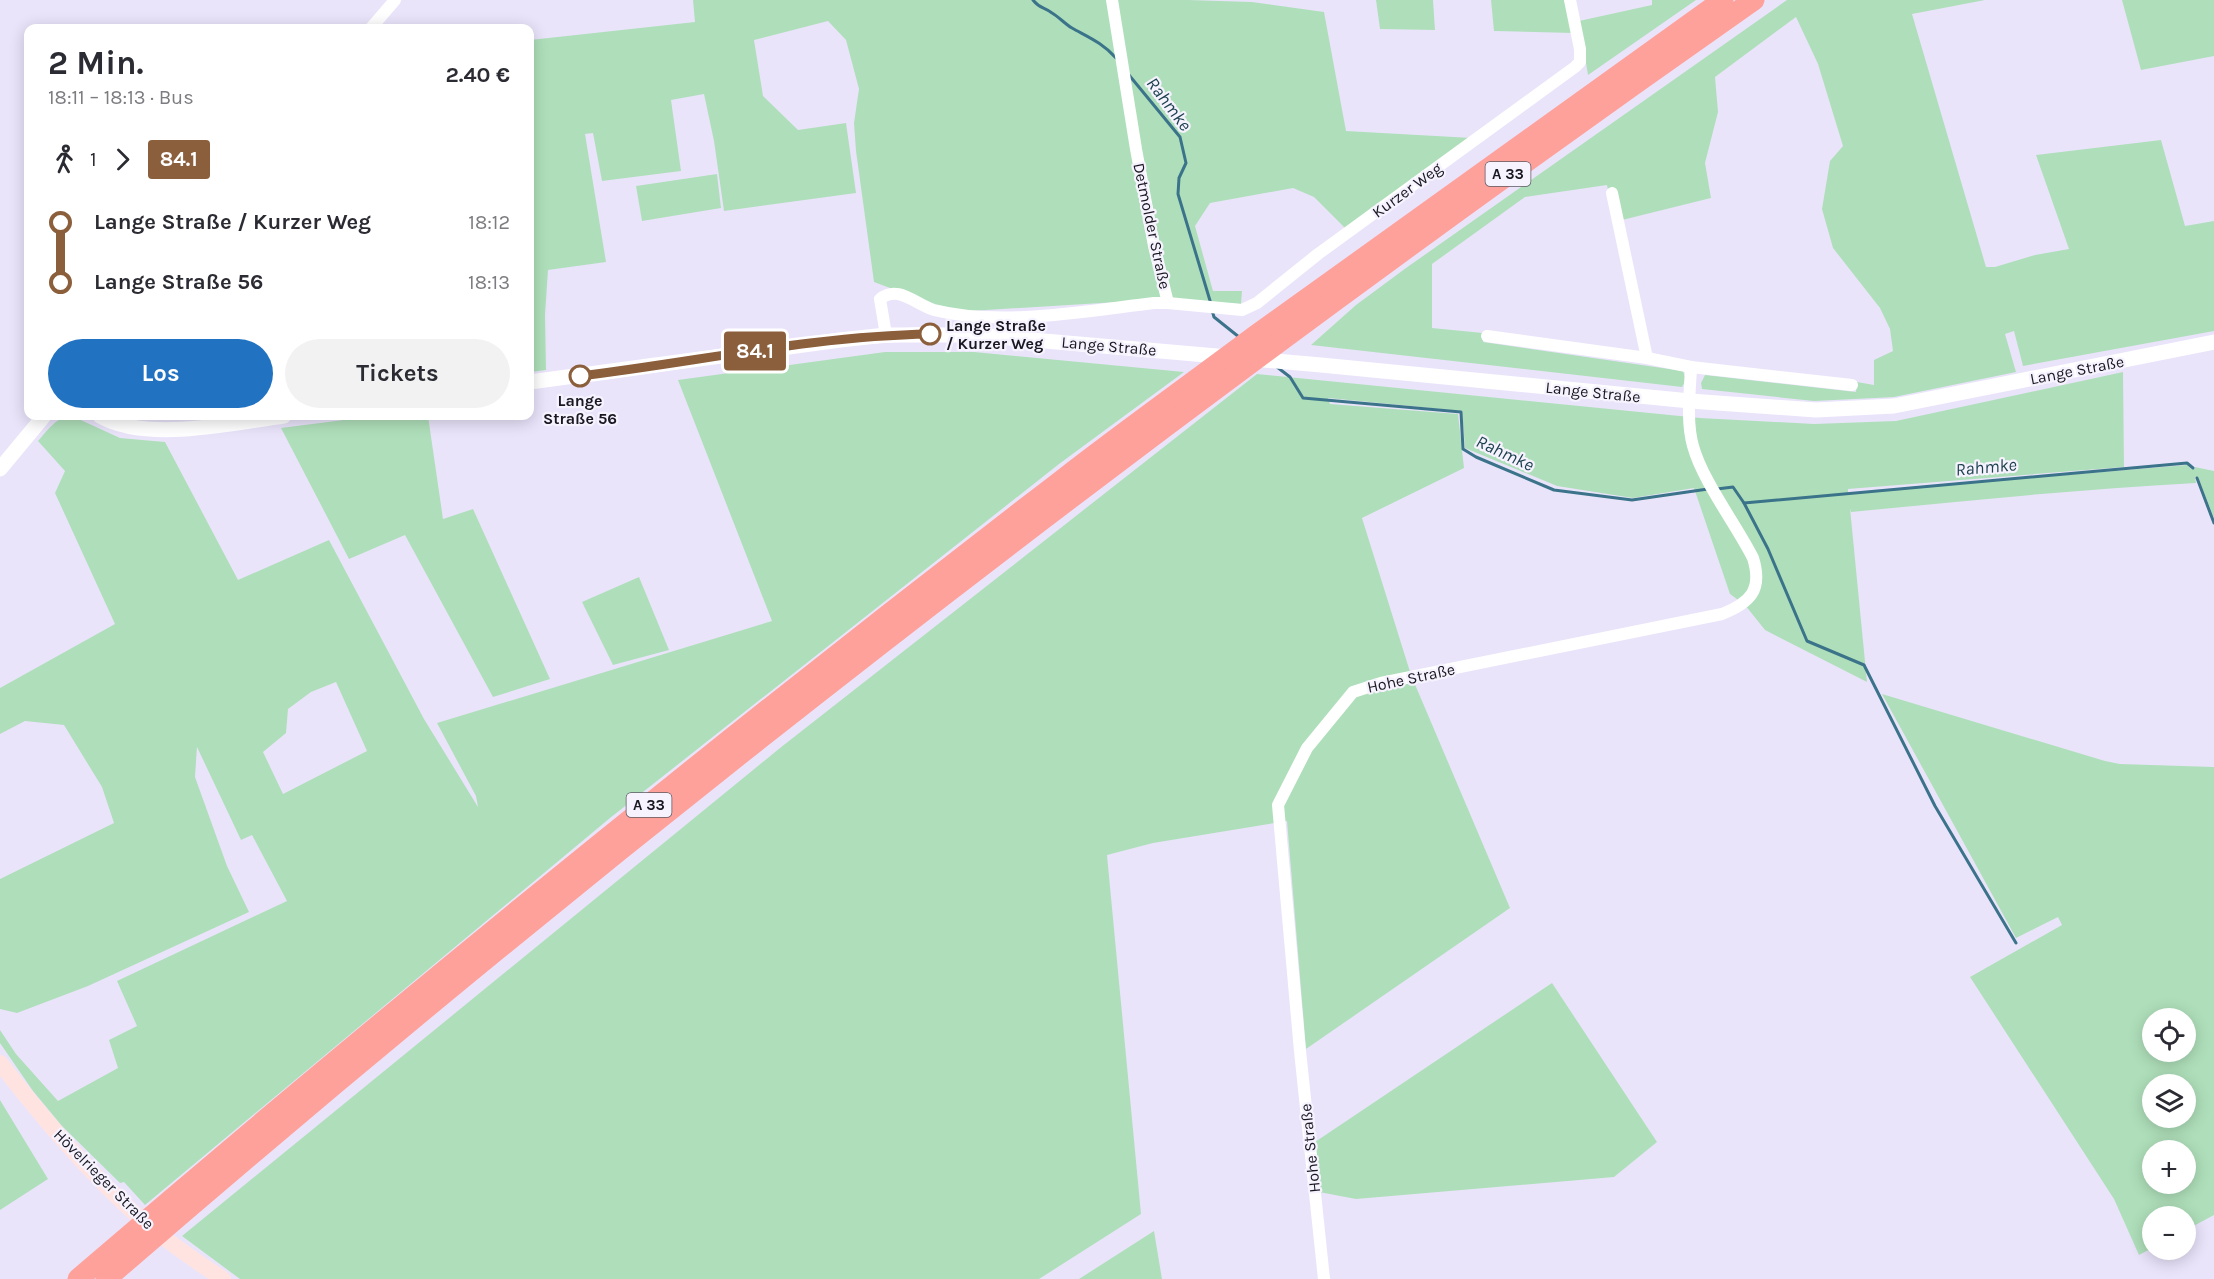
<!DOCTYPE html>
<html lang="de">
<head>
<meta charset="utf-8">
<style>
	:root { --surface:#fff; --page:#f2f2f3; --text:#2b2b33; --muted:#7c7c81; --accent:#2172c1 }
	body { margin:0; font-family:Karla,sans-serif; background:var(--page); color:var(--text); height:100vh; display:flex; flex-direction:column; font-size:22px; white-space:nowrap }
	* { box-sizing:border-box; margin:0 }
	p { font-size:20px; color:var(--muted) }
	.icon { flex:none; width:33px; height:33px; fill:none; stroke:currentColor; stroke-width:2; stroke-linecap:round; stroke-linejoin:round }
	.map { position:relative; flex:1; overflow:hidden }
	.details { position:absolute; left:24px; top:24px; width:510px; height:396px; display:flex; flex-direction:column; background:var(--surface); border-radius:12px; box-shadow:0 3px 15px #0003 }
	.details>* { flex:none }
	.badge { padding:0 12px; border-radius:4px; font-size:21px; line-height:39px }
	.fabs { position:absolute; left:2142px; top:1008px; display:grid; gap:12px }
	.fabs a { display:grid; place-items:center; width:54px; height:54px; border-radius:50%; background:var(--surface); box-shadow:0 3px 15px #0003; font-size:30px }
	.map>.badge { position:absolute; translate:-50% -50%; box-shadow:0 0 0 3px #fff }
	.legs { display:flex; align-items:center; gap:9px; height:66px; padding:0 24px; font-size:20px }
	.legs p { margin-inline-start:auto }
	.overview { display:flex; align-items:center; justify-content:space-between; height:102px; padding:0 24px }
	h1 { font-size:33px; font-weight:700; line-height:45px }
	.cta { display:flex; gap:12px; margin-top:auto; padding:12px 24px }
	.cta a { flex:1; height:69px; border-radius:36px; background:var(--accent); color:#fff; font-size:24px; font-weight:700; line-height:69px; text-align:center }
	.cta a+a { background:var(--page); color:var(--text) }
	ul { padding:0 24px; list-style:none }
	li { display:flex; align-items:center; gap:21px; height:60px; font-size:22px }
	li i { display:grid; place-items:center; width:9px; height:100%; margin:0 8px; background:currentColor }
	li i::after { content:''; width:15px; height:15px; margin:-8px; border:4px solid; border-radius:50%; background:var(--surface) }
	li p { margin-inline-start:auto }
	li:first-child i { background:linear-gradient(#0000 50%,currentColor 0) }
	li:last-child i { background:linear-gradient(currentColor 50%,#0000 0) }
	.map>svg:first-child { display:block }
	.green { fill:#afdfba; fill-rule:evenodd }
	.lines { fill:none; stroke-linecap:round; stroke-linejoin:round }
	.stream { stroke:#3b738a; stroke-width:3 }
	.minor { stroke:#fff; stroke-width:12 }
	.tertiary { stroke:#fff; stroke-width:15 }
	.secondary { stroke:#ffe3e1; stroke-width:16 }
	.motorway { stroke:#fea19b; stroke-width:21 }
	.line-1-casing { stroke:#fff; stroke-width:14 }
	.line-1 { stroke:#8b5e3c; stroke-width:9 }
	.stop-1-dot { fill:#fff; stroke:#8b5e3c; stroke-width:3 }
	.labels { text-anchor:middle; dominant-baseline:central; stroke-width:4.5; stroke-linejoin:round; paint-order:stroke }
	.shield { fill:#f6f3ff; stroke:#5b5963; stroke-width:1.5 }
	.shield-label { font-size:15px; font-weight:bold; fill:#191720 }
	.street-label { font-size:16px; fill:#191720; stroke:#f6f3ff }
	.stop-label { font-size:16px; font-weight:bold; fill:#191720; stroke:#f6f3ff; text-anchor:start }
	.water-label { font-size:18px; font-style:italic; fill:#1a3f4c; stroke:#f6f3ff }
</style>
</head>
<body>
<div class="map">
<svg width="2214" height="1279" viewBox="0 0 2214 1279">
	<rect width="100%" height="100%" fill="#eae4fb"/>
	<g class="green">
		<path d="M693,0H1188L1252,2L1324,12L1346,131L1472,138L1346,229L1314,197L1293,188L1210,203L1195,226L1213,291H1242L1241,304L1150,300L954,312L874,282L856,151L854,123L859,89L846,40L828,21L754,40L763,96L798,130L846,123L856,193L724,211L714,141L704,94L671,100L681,171L602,181L593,133L585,134L606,262L548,270L545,315L546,370L530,372V40L695,22Z"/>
		<path d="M1376,0H1433L1435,30L1380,29Z"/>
		<path d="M1491,0H1566L1573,33L1494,31Z"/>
		<path d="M1652,0H1696L1588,75L1579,21L1652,5Z"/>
		<path d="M1787,0H1985L1912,14L1986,267H1995L2035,255L2069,249L2036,155L2161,140L2185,226L2214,221V331L2023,366L2014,331L2005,334L2016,372L1894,397L1875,398L1814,401L1702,389L1701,383L1705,375L1856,392L1857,382L1874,385V360L1893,351L1890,329L1880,308L1833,248L1822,209L1830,161L1843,146L1818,64L1796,17L1715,77L1718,112L1705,163L1711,198L1614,222L1607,185L1525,197L1432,264V328L1483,333V342L1683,371L1686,380L1682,387L1311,345L1356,305L1406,268Z"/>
		<path d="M2122,0H2214V56L2141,70Z"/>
		<path d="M717,174L721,208L642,221L636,186Z"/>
		<path d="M885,352H974L1184,372L1059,464L610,818L145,1205L124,1182L120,1183L62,1126L33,1091L0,1043V1030L16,1054L58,1101L118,1068L109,1040L137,1026L117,981L287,901L252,835L241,840L197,747L195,777L227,866L249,912L88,986L17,1013L0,1009V879L114,823L102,787L64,725L25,721L0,734V688L115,624L55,493L65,471L38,441C48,430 57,416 72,416L120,438L165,442L238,580L329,540L424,719L478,807L476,796L437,723L772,621L678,380ZM336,682L367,751L283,794L263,752L286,733L288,709L311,692Z"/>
		<path d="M2123,372L2124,467L1848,489V493L2187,465L2191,469H2195V467L2214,471V518L2198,477H2195L2196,483C2081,489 1966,501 1851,512L1850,508L1867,682L1765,630L1745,605L1730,594L1694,488L1633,498L1557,486L1465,448L1462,411L1328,398L1330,404L1458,414L1464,468L1362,518L1411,675L1510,908L1306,1049L1287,821L1153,843L1107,855L1141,1214L1039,1279H240L182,1236L780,748L1257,374L1700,418L1814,424L1896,421Z"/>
		<path d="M375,416H428L443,519L473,509L550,679L493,697L405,535L349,559L281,428Z"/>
		<path d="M639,577L669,650L613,665L582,602Z"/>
		<path d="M1882,694L2105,761L2120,764L2214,767V1215L2186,1230V1216H2152V1248L2139,1255L2114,1199L1970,977L2062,925L2058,917L2016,938ZM2152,1018H2186V1052H2152ZM2152,1084H2186V1118H2152ZM2152,1150H2186V1184H2152Z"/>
		<path d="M1552,983L1657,1142L1614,1177L1356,1199L1319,1192L1315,1142Z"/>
		<path d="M0,1100L48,1179L0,1210Z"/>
		<path d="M1154,1231L1162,1279H1079Z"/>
	</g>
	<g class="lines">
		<g class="stream">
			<path d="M1033,0C1040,9 1044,7 1052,13C1059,17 1065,24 1072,28C1088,37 1103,43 1116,58"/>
			<path d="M1129,75L1180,137L1186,163L1179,178L1178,194L1211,304"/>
			<path d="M1212,310L1214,317L1239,337"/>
			<path d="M1277,367L1290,377L1303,398L1461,412L1463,449L1476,457L1554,490L1632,500L1708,489"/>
			<path d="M2197,478L2214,523"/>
			<path d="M1717,489L1733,487L1744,503L2187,463L2193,468"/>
			<path d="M1744,503L1768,549L1807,641L1864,665L1935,806L2016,943"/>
		</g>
		<g class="minor">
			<path d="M371,28L395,0"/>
			<path d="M1612,193L1647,358"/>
			<path d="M1168,303L1242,310L1257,303L1318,254L1575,67L1580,62V49L1570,0"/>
			<path d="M886,335L880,299C898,284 916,305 934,310C1001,327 1086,311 1154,303H1168L1154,246L1136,149L1112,0"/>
			<path d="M1691,367L1852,385"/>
			<path d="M1324,1279L1300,1051L1278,805L1307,748L1353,692L1381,683L1722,614C1750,603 1763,590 1753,558C1736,524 1703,482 1693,446C1686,421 1690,392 1691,367L1647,358L1487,336"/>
		</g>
		<g class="tertiary">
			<path d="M530,382L840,340L886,335H976L1321,365L1690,401L1816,410L1894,406L2214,342"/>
			<path d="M100,416C147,443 232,423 284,416"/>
			<path d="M0,469L44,416"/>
		</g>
		<path class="secondary" d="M0,1063C45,1121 92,1177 148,1225C172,1245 197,1262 223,1279"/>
		<g class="motorway">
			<path d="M78,1279C398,1004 727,737 1062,480C1125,431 1191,384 1255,336C1410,223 1566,111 1723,0"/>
			<path d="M106,1279C632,823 1185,399 1754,0"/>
		</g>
	</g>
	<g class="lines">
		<g class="line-1-casing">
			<path id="line-1" d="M580,376C696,362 813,336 930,334"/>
		</g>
		<use href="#line-1" class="line-1"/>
	</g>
	<g class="stop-1-dot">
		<circle cx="930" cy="334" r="10"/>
		<circle cx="580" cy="376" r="10"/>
	</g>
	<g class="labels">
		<g class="shield">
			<rect x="1485.5" y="162" width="45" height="24" rx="4.5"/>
			<rect x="626.5" y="793" width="45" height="24" rx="4.5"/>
		</g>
		<g class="shield-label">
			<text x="1508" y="174">A 33</text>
			<text x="649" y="805">A 33</text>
		</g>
		<g class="street-label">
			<text transform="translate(1407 190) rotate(-36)">Kurzer Weg</text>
			<text transform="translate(1152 226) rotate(78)">Detmolder Straße</text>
			<text transform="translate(1109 346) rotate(5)">Lange Straße</text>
			<text transform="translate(2077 370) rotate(-11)">Lange Straße</text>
			<text transform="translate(1593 392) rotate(6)">Lange Straße</text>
			<text transform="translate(1411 678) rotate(-12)">Hohe Straße</text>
			<text transform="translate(1310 1148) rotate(-96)">Hohe Straße</text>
			<text transform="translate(104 1179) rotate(45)">Hövelrieger Straße</text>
		</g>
		<g class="stop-label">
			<text x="946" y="325">Lange Straße<tspan x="946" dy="18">/ Kurzer Weg</tspan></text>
			<text x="580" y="400" text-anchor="middle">Lange<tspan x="580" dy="18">Straße 56</tspan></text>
		</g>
		<g class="water-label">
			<text transform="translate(1169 104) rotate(53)">Rahmke</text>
			<text transform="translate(1505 453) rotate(25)">Rahmke</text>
			<text transform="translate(1986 467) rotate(-5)">Rahmke</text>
		</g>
	</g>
</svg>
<div class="fabs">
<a><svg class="icon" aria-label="locate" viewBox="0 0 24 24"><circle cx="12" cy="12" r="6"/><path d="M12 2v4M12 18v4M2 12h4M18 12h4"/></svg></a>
<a><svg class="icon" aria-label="layers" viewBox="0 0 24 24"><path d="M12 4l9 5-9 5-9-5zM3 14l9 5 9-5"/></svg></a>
<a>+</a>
<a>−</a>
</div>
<b class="badge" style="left:755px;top:351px;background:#8b5e3c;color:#fff">84.1</b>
<section class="details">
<div class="overview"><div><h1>2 Min.</h1><p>18:11 – 18:13 · Bus</p></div><b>2.40 €</b></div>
<div class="legs"><svg class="icon" aria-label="walk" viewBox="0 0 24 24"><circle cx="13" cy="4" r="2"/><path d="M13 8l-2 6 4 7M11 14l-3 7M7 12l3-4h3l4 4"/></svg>1<svg class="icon" aria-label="forward" viewBox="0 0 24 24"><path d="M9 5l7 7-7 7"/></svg><b class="badge" style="background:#8b5e3c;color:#fff">84.1</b></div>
<ul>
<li><i style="color:#8b5e3c"></i><b>Lange Straße / Kurzer Weg</b><p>18:12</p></li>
<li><i style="color:#8b5e3c"></i><b>Lange Straße 56</b><p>18:13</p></li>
</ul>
<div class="cta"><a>Los</a><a>Tickets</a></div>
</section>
</div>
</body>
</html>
